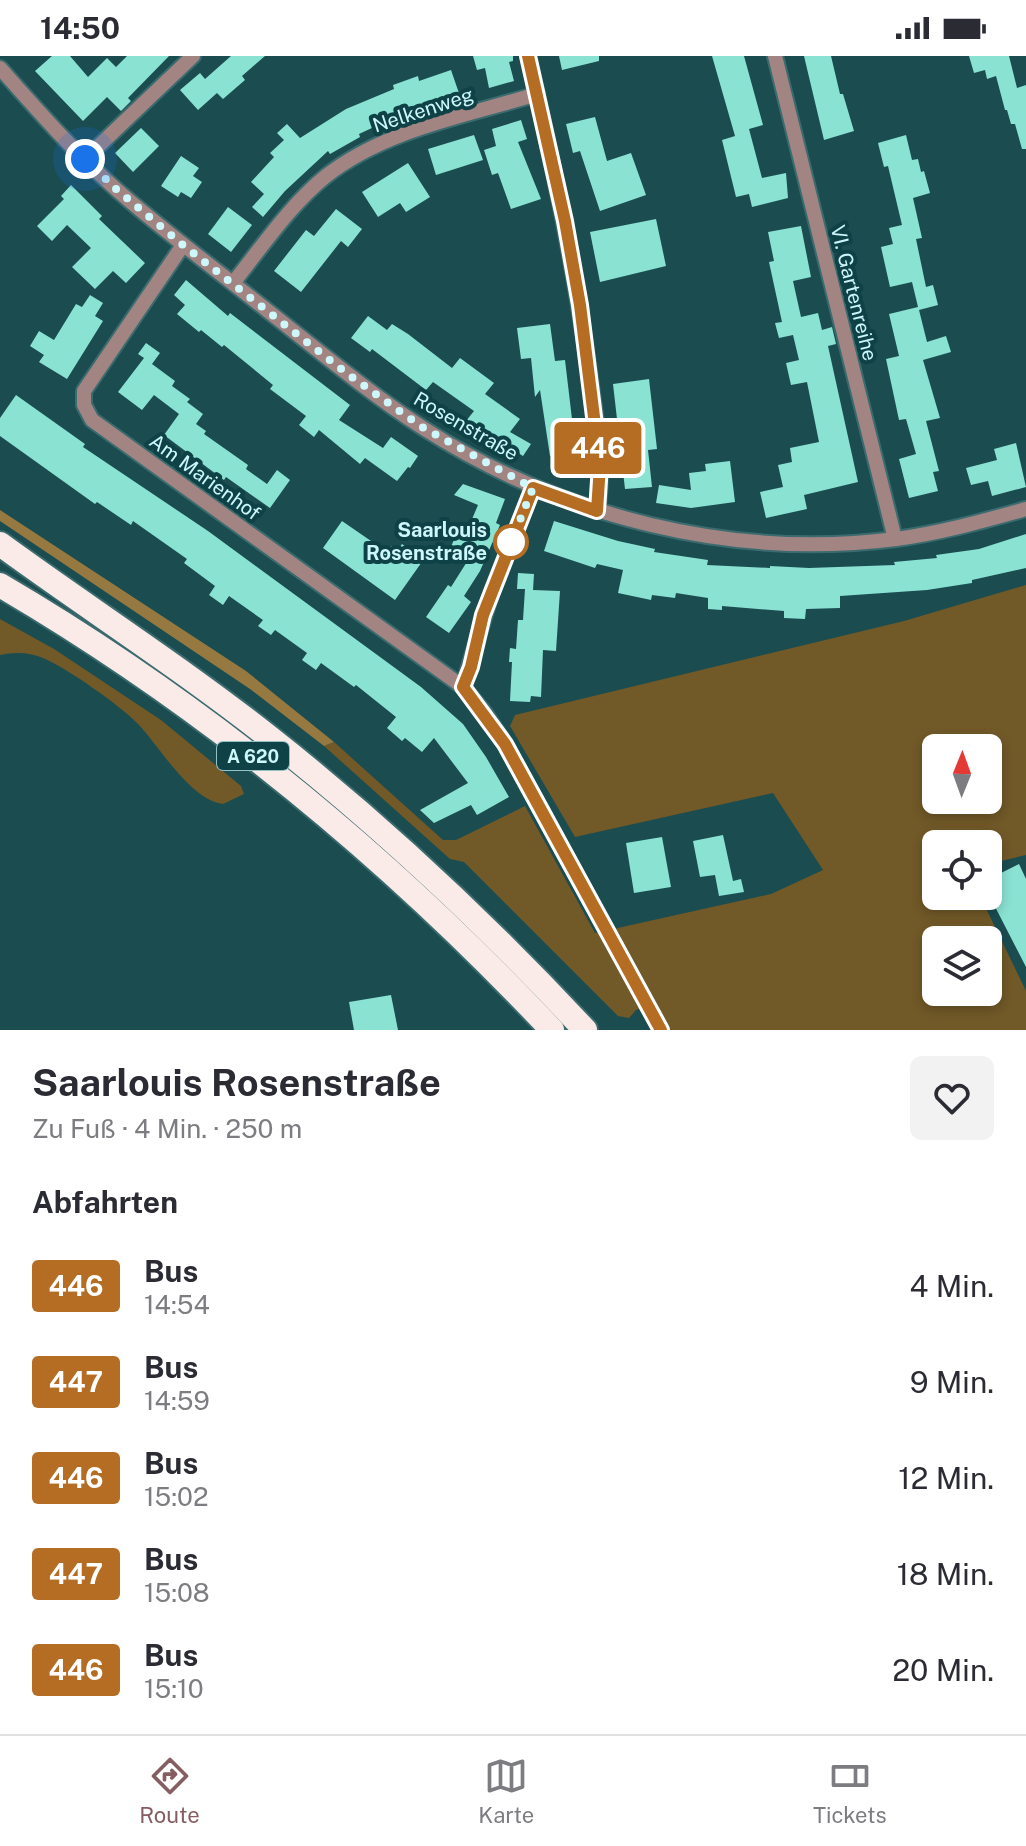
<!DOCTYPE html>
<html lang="de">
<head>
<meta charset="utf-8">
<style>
	:root { --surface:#fff; --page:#f2f2f3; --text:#2b2b33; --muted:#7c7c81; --line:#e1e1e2; --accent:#865d60 }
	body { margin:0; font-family:"Public Sans",sans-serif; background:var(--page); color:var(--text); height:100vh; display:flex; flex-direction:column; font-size:30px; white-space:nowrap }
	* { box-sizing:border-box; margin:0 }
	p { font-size:26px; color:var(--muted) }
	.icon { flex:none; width:44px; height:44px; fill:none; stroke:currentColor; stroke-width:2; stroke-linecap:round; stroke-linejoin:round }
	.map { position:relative; height:974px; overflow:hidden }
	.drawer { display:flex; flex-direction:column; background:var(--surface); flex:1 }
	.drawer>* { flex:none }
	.badge { padding:0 16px; border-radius:6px; font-size:28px; line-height:52px }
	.needle { width:52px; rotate:1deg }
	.tools { position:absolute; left:922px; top:678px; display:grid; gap:16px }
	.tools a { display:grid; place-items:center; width:80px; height:80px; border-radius:12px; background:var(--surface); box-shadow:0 4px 12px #0003; font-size:40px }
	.you { position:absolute; width:40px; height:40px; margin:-20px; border:6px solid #fff; border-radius:50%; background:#1a73e8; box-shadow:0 0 0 12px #1a73e833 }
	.map>.badge { position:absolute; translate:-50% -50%; box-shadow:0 0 0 4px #fff }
	h2 { padding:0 32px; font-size:30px; line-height:72px }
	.round { display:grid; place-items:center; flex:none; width:84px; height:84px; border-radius:12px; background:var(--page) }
	.overview { display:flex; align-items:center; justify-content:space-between; height:136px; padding:0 32px }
	h1 { font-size:38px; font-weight:700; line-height:60px }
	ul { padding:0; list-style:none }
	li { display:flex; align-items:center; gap:24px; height:96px; padding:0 32px }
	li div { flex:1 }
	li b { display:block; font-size:30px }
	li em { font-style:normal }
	li .badge { min-width:88px; font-weight:700; text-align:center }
	.status { display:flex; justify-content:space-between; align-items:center; height:56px; padding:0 40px; background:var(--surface); direction:ltr }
	.status svg { height:22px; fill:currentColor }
	.tabs { display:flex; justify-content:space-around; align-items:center; height:112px; border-top:2px solid var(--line); background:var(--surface); font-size:22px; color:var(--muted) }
	.tabs a { display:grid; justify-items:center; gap:4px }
	.tabs .selected { color:var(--accent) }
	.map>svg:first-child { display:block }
	.green { fill:#715928; fill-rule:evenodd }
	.forest { fill:#967940 }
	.building { fill:#8ae2d3 }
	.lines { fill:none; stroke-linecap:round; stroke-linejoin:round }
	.street-casing { stroke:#3b6b6f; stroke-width:18 }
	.highway-casing { stroke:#3b6b6f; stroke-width:28 }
	.street { stroke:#a28482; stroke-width:14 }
	.highway { stroke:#faebe9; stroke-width:24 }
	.line-casing { stroke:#fff; stroke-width:18 }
	.line { stroke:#b56d23; stroke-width:12 }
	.walk { stroke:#cdf7fa; stroke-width:8; stroke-dasharray:0 14.4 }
	.stop-dot { fill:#fff; stroke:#b56d23; stroke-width:4 }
	.labels { text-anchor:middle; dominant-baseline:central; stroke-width:8; stroke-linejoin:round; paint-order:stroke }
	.shield { fill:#0e4246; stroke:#94c1c4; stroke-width:2 }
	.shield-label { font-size:18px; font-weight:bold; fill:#cdf7fa }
	.street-label { font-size:20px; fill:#cdf7fa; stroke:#0e4246 }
	.stop-label { font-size:20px; font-weight:bold; fill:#cdf7fa; stroke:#0e4246; text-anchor:end }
</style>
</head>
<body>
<div class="status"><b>14:50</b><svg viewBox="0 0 49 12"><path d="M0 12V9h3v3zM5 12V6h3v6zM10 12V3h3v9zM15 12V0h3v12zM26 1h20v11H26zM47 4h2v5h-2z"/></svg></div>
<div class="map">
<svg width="1026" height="974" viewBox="0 0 1026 974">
	<rect width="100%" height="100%" fill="#1b4c50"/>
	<g class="green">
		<path d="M1026,529V799L988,808V788H936V840H980L1026,935V974H669L651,948L636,954L629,962L618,960L464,806L450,803L324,690L334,686L443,784H456L525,750L595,877L771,838L823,814L773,737L575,781L510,670L515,659L904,565ZM936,692H988V744H936ZM936,884H988V936H936Z"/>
		<path d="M0,563L54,593L161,664L241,730L244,738L223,748C191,744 161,693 139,669C121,650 67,612 43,602C29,596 14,596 0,599Z"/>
	</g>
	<path class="forest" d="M0,454L246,615L334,686L324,690L250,633L0,465Z"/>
	<g class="building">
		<path d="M52,0H70L88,21L107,2L116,11L127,0H169L128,42L131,45L121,55L107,41L83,65L35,15Z"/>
		<path d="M231,0H265L242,20L245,24L223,43L217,37L198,54L180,34L200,17L205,23Z"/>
		<path d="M473,0H513V5L509,6L514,25L489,32L485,12L477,14Z"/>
		<path d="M559,0H599V5L562,14Z"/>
		<path d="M712,0H744L763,69L749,73L762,122L786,117L788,142L752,151L749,138L736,141L722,84L735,80Z"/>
		<path d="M804,0H831L840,38H843L854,75L824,84Z"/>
		<path d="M969,0H1009L1017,32L1026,29V93H1022L1015,68H1011L1007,54H1005L996,20L987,23L985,14L974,17Z"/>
		<path d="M451,14L461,43L442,49L440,45L402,58L359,78L360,81L330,98L328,95L285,135L263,161L252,151L264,138L251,126L274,101L270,97L284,84L277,77L287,68L300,82L346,53L394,33L393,29L418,20L419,25Z"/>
		<path d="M595,61L607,105L631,97L646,139L600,155L580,95L573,97L566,68Z"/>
		<path d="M521,64L527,83L518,86L541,143L511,153L498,117L492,119L484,94L496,90L492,73Z"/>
		<path d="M141,72L159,90L133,116L115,97Z"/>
		<path d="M474,79L483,104L436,119L428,93Z"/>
		<path d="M906,79L912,104L918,103L921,116L924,115L930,137L913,142L922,182L916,183L926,231L933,229L938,249L919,254L927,286L946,280L951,296L923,304L940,362L926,365L939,415L933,416L938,435L909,442L899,403L916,398L906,363L899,364L886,303L899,300L889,258L918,251L912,226L890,231L881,191L893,188L889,172L902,169L888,110L884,111L878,87Z"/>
		<path d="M181,100L199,112L193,120L202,126L191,142L181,136L178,141L161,130Z"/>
		<path d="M408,107L430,141L406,156L400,147L378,161L362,136Z"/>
		<path d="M71,129L102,160L99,163L145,207L126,227L113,215L95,233L72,211L91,192L67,169L52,185L37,170L64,143L61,140Z"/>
		<path d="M228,151L252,169L231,196L208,178Z"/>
		<path d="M336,153L362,173L348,191L341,185L301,236L274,215L306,174L314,180Z"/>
		<path d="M656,163L666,210L600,226L590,176Z"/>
		<path d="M801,170L811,221L793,225L801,261L818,257L822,274L832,271L836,288L828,290L858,426L804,439L807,453L766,462L760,436L783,431L778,409L792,406L790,392L819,386L807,326L791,329L786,307L799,304L793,279L779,282L775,267L782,266L769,206L774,205L768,176Z"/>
		<path d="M186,224L228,260L230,257L350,349L339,364L383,392L391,381L418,400L410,412L408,411L397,425L365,402L360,408L319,374L314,381L299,369L306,360L270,333L273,329L224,289L222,291L201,274L199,276L177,258L185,249L174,239Z"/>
		<path d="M90,239L103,247L95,260L103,265L67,323L39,306L44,299L30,290L39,275L54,284L76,248L82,251Z"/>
		<path d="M368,260L387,274L392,268L408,278L452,312L460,302L494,327L485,338L520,363L510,376L531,388L523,400L493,381L491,383L466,365L474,355L433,326L426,334L372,293L370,296L351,282Z"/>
		<path d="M550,268L555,305L565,304L572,363L576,362L579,379L580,409L565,411L563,398L550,400L540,334L535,341L531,302L521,303L517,272Z"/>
		<path d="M146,287L160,297L152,308L175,325L172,330L190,343L187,346L203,358L196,368L206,375L204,378L248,409L246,413L267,428L277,414L290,424L270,452L226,421L224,424L164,379L179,358L154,339L142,354L118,336L144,302L138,298Z"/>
		<path d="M649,323L657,393L648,394L652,431L625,433L613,328Z"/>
		<path d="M16,339L85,388L83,391L208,475L421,631L463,668L486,701L509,741L477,759L471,749L434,767L420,754L468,727L434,682L422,696L405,682L402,685L387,672L396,661L356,629L354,631L321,607L316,614L302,604L307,597L275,574L271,579L258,570L263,564L229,540L223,549L209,539L215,530L184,507L187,503L133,465L131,469L97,446L95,448L0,380V362Z"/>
		<path d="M1016,387L1026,431L992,440L988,425L971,429L966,412L997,404L994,393Z"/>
		<path d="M730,405L735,446L691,452L656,447L659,429L691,434L689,417L706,415L705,408Z"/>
		<path d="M463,428L505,443L496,467L500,469L480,515L464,540L471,546L449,577L426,561L448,529L451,531L470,501L450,493L459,472L467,475L478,449L454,439Z"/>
		<path d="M342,465L387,496L391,490L397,495L402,488L424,503L395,544L323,492Z"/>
		<path d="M554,465L618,485L655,493L654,496L708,504L707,509L770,512V510L809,512L895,509L894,506L937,502L936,499L979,493L1026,478V512L972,524V527L927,534L840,540V552L806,553L805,563L784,562V555L722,550V554L708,553V542L676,537L675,542L652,539L651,544L618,537L623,514L597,508L595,512L544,495Z"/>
		<path d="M518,517L534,518L533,534L560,535L556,595L543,594L541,641L531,640L530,646L510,645L512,606H509L510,592L516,593L518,564H523L525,533H517Z"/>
		<path d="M723,779L733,825L741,823L744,836L719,840L715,819L700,821L693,785Z"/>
		<path d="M662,781L671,831L634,837L626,787Z"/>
		<path d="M1019,808L1026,823V911L988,837V819L999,813L1001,817Z"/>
		<path d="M391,939L398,974H354L349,946Z"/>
	</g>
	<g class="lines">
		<g class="street-casing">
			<g id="street">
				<path d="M528,0C552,102 573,204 588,308C594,356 605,407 597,455"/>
				<path d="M775,0L895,483"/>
				<path d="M0,12C37,54 75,97 117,134C166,177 218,215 268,255C319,295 369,337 423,372C562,461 732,504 896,483C941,477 983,465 1026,453"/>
				<path d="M85,103L193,0"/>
				<path d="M183,189L84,335V349L92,364L463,631L484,656L505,688L661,974"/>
				<path d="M233,227C262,191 290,149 326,120C386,73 466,60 537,38"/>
				<path d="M463,631L492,535L533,432"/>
			</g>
		</g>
		<g class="highway-casing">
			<g id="highway">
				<path d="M0,488C89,553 183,613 270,682C383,771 487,869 585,974"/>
				<path d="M0,529C205,649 389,801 552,974"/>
			</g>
		</g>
		<use href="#street" class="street"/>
		<use href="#highway" class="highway"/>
	</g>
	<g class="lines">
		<g class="line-casing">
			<path id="line" d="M528,0L565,165L580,249L600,409L597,455L533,432L483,559L471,611L463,631L505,688L661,974"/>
		</g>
		<use href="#line" class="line"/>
		<path class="walk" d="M85,103L116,133L183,189L349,319L422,371L533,432L511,486"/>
	</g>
	<circle class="stop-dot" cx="511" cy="486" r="16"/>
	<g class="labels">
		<rect class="shield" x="217" y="686" width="72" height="28" rx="6"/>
		<g class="shield-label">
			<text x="253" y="700">A 620</text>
		</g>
		<g class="street-label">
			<text transform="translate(423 54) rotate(-18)">Nelkenweg</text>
			<text transform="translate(854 237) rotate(76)">VI. Gartenreihe</text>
			<text transform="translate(466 370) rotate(30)">Rosenstraße</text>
			<text transform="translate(205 421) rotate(36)">Am Marienhof</text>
		</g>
		<g class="stop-label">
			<text x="487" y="474">Saarlouis<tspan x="487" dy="23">Rosenstraße</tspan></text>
		</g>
	</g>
</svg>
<div class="tools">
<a><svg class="needle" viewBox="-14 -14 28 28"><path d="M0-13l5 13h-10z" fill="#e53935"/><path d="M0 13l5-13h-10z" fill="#7c7c81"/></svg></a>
<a><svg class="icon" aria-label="locate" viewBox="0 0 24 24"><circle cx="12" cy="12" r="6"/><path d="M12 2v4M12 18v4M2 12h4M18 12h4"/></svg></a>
<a><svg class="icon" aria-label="layers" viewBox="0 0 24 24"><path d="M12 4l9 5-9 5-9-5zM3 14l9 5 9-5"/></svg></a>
</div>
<div class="you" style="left:85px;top:103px"></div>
<b class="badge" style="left:598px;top:392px;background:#b56d23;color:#fff">446</b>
</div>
<section class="drawer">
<div class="overview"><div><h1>Saarlouis Rosenstraße</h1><p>Zu Fuß · 4 Min. · 250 m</p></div><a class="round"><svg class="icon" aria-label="heart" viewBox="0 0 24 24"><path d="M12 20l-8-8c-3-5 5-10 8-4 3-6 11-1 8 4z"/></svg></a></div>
<h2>Abfahrten</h2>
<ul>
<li><span class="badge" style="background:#b56d23;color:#fff">446</span><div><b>Bus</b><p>14:54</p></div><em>4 Min.</em></li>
<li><span class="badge" style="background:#b56d23;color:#fff">447</span><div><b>Bus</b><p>14:59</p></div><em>9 Min.</em></li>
<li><span class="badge" style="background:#b56d23;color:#fff">446</span><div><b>Bus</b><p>15:02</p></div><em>12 Min.</em></li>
<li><span class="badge" style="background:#b56d23;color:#fff">447</span><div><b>Bus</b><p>15:08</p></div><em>18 Min.</em></li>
<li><span class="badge" style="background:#b56d23;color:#fff">446</span><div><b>Bus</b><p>15:10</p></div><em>20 Min.</em></li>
</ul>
</section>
<nav class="tabs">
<a class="selected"><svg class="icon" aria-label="directions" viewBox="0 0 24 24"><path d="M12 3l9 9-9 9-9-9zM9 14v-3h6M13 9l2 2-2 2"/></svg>Route</a>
<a><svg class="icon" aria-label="map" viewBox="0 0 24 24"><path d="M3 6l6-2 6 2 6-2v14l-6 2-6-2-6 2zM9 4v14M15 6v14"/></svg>Karte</a>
<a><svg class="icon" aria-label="tickets" viewBox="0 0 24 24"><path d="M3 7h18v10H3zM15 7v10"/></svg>Tickets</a>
</nav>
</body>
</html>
